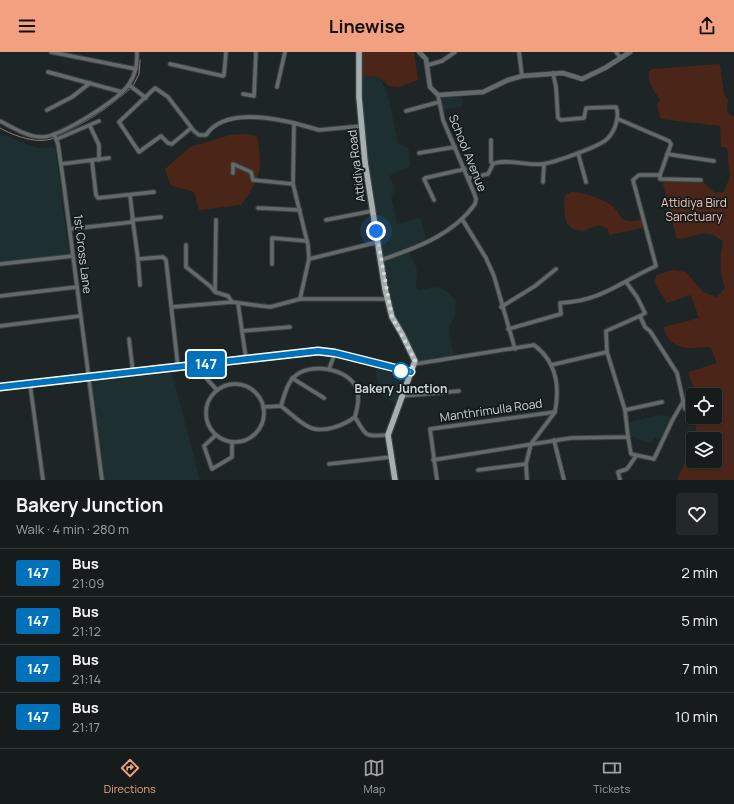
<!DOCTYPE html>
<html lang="en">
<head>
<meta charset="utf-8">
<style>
	:root { --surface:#161c1c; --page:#232929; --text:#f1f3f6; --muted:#9ea1a3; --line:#353a3b; --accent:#f2a080 }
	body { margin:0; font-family:Manrope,sans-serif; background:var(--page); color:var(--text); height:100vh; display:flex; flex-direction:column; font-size:15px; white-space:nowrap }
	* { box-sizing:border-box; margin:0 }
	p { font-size:13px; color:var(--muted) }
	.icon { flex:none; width:22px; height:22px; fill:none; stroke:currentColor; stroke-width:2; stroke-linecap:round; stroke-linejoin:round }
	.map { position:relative; height:428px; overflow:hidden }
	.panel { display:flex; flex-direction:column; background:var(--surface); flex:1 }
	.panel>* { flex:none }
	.badge { padding:0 8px; border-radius:3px; font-size:14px; line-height:26px }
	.tools { position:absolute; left:686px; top:336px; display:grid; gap:8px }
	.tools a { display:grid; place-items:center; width:36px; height:36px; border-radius:4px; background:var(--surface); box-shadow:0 1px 3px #0004,0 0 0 1px var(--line); font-size:20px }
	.you { position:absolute; width:20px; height:20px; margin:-10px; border:3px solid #fff; border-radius:50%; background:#1a73e8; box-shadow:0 0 0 6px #1a73e833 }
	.map>.badge { position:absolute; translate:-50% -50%; box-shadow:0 0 0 2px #fff }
	.round { display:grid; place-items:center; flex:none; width:42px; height:42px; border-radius:4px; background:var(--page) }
	.overview { display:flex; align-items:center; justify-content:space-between; height:68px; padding:0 16px }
	h1 { font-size:19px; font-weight:700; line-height:30px }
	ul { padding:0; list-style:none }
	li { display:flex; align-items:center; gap:12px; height:48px; padding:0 16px; border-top:1px solid var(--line) }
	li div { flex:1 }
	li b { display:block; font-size:15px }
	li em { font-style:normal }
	li .badge { min-width:44px; font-weight:700; text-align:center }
	header { display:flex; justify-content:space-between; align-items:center; height:52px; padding:0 16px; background:var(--accent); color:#111; font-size:18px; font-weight:700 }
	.menu { display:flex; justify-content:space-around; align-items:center; height:56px; border-top:1px solid var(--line); background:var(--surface); font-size:11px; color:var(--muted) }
	.menu a { display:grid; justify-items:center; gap:2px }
	.menu .selected { color:var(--accent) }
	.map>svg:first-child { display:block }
	.built { fill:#1e2f31 }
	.green { fill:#4b2618 }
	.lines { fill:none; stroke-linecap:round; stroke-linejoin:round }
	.stream { stroke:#977b70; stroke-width:1 }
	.minor-casing { stroke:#3a4142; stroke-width:5.5 }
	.tertiary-casing { stroke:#3a4142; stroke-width:6 }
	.primary-casing { stroke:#3a4142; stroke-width:8 }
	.minor { stroke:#646969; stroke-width:3.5 }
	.tertiary { stroke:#646969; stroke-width:4.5 }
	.primary { stroke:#a5aeb0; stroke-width:5.5 }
	.line-casing { stroke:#fff; stroke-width:9 }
	.line { stroke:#0072bc; stroke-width:6 }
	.walk { stroke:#d0d6d7; stroke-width:4; stroke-dasharray:0 7.2 }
	.stop-dot { fill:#fff; stroke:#0072bc; stroke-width:2 }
	.labels { text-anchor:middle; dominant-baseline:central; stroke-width:3.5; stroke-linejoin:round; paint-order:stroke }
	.street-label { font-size:12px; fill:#d0d6d7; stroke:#131c1d }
	.park-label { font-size:12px; fill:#ffc4ae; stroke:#131c1d }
	.stop-label { font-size:12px; font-weight:bold; fill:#d0d6d7; stroke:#131c1d }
</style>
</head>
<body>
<header><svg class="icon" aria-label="menu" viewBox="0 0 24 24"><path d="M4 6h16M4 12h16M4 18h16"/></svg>Linewise<svg class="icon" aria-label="share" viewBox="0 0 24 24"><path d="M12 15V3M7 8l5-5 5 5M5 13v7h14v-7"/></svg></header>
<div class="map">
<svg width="734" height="428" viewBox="0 0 734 428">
	<rect width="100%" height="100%" fill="#1d2526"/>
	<g class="built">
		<path d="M359,23L378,25L383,31L390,51L398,92L407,95L409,98L410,114L389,124L394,133L395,139L391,144L397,172L420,166L423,172L426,190L408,197L417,217L416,235L418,238L436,235L445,238L456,249L455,264L450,272L449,281L454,306L415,312L394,270L372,159Z"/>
		<path d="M461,42L463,49L462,55L441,58L438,43Z"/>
		<path d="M0,82L38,96L55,95L69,202L0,211Z"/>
		<path d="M378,316L405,326L396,352L382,344L375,319Z"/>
		<path d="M172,321L200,428H102L91,338L93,331L95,329Z"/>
		<path d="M659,363L674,365L663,386H655L650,391L628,383L627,371Z"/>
	</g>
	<g class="green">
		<path d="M359,0H414L418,28L400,35L389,34L378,25L359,23Z"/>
		<path d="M720,12L724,43L728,47L727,58L730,63L734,64V428H677L693,392V409H715V387H695L697,365H715V343H698L695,340L688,320L717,311L711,296L708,295C693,296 680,299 669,287C666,283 664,280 664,275L699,266L691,243L667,251L655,232L656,223L673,218L686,220L703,240L717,245L725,236C719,219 720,207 723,189C702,174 699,186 677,187L662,128H701L715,141L724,140L730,124L727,96L721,95L720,74L661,67L657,54L660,47C654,40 646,28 649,19L653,17Z"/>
		<path d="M246,82L257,84C263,117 261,126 241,153L199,158L194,140L170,133L165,117L190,95L230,83Z"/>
		<path d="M571,140C584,140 609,148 617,159C620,162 620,167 625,168C630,171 638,168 644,167L646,175L609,183L608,177C596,170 593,176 582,179C578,178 571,177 568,173C564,168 563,147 566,142Z"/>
	</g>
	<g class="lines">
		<g class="stream">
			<path d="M133,34L139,22L140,8"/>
			<path d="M0,76C14,84 39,93 54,86"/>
			<path d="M57,84C87,70 106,58 131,36"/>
		</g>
		<g class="minor-casing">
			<g id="minor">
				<path d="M51,0L136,17"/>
				<path d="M519,0L522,24"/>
				<path d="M616,0L620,5"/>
				<path d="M170,12L223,24L224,23L226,0"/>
				<path d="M428,13L442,9L455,0"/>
				<path d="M48,20L122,40"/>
				<path d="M129,33L146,46"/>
				<path d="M277,35L285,0"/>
				<path d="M243,42L254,44L256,0"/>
				<path d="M47,58L72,45L90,31"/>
				<path d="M406,59L439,50"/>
				<path d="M618,67L669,89L671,92L660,123V127L701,128"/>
				<path d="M0,69C12,75 29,86 43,85C61,84 119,48 129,32C136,22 137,12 137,0"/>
				<path d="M90,74L99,93V108"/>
				<path d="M191,76L172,92L168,91L161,84L139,100L119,70L155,36L168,45L194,79L199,83H206C223,57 268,65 294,71"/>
				<path d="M54,82L58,92L64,134L102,428"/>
				<path d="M57,87L99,69"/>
				<path d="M491,88V110L493,112"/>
				<path d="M419,101L455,95"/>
				<path d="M578,101L586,130"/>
				<path d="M667,102L714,109"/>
				<path d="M92,109L96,143L98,146L154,140"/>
				<path d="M61,112L109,106"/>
				<path d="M233,121V112L251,120L253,128L293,132"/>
				<path d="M469,126L488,122L493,112C502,106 529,114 542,112C553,111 602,94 608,86C615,79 620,64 616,55L586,56L584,66L561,68L558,66L556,35L553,21"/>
				<path d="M543,130L544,112"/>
				<path d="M130,143L133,169"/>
				<path d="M434,148L424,127L425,126L465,117"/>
				<path d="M258,156L300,158"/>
				<path d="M462,167L486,206L494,224L515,297"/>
				<path d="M132,168L161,165"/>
				<path d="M326,168L372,159"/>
				<path d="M70,177L133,170L138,207L163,205L166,208L178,315"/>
				<path d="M186,193V215L210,234L215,240L228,244L232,250"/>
				<path d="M138,207L140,233"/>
				<path d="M309,207L378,190"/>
				<path d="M381,208C416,196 453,183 475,152L476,147L474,141L443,68L438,43"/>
				<path d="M0,212L73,204"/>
				<path d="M272,212V186L307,189"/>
				<path d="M626,230L637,245L645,261L640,264L645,275L650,279L677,321L685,357"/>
				<path d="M215,239L216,168"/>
				<path d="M0,244L77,235"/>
				<path d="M300,247L309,207L308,193L293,132L294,71L319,78L362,74"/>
				<path d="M238,251L246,307"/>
				<path d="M172,255L232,250L270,255L300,247H388"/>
				<path d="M501,255L535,234L556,217"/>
				<path d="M0,274L80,264"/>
				<path d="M508,277L561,262L560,251C602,249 620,230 656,214L633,128L639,123H660"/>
				<path d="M242,279L290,275"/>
				<path d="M129,287L133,320"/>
				<path d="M607,300L606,279L640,264"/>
				<path d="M415,312L534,293C557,310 560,334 555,360L430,377L437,428"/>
				<path d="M194,313L217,338"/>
				<path d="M329,317L335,301"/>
				<path d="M292,326L324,346"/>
				<circle cx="235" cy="361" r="29"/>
				<path d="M30,332L43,428"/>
				<path d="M402,344L459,339"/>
				<path d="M263,355L281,354C284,345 286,333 293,326C308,309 349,316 357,337C360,347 357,356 355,365C344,373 325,381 311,376C301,372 290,361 281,354"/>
				<path d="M625,358L662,350"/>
				<path d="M355,365C367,386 365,384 388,383"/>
				<path d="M216,383L204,394L212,417L232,405V390"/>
				<path d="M628,385L631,402L654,407L672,369L684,348"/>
				<path d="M554,388L564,428"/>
				<path d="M433,408L571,386L628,385L625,358L607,300L551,313"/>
				<path d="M329,412L391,405"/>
				<path d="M526,412L527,428"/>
				<path d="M478,418L526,412L531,392L555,360"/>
				<path d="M620,428L618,420L627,417L636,404"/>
			</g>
		</g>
		<g class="tertiary-casing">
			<path id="tertiary" d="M419,0L426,7L430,35L438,43L483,40L508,28L522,24L563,21L582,27L605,16L630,0"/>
		</g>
		<g class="primary-casing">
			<g id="primary">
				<path d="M359,0V45L365,110L385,237L392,265L402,282L415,309L388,383L395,428"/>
				<path d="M0,335L318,299L335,301L411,320"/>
			</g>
		</g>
		<use href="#minor" class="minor"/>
		<use href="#tertiary" class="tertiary"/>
		<use href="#primary" class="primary"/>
	</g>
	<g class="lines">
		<g class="line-casing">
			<path id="line" d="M0,335L318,299L335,301L411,320"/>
		</g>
		<use href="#line" class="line"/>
		<path class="walk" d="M376,179L392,265L415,308L411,320L399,318L401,319"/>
	</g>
	<circle class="stop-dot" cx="401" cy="319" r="8"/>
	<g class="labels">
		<g class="street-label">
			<text transform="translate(468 101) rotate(68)">School Avenue</text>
			<text transform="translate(356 114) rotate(-97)">Attidiya Road</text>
			<text transform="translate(83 202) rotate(83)">1st Cross Lane</text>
			<text transform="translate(491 358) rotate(-8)">Manthrimulla Road</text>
		</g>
		<g class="park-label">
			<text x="694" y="150">Attidiya Bird<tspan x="694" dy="14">Sanctuary</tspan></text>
		</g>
		<g class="stop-label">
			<text x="401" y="336">Bakery Junction</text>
		</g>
	</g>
</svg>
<div class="tools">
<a><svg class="icon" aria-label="locate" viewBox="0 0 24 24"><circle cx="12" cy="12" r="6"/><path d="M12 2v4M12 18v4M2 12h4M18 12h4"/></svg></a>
<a><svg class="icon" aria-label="layers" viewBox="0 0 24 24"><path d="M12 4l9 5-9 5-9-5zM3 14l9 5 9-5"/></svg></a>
</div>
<div class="you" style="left:376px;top:179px"></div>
<b class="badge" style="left:206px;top:312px;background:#0072bc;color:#fff">147</b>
</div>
<section class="panel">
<div class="overview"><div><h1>Bakery Junction</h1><p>Walk · 4 min · 280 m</p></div><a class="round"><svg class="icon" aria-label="heart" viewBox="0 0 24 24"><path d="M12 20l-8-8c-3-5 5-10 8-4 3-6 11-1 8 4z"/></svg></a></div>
<ul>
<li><span class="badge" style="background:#0072bc;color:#fff">147</span><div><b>Bus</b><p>21:09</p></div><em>2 min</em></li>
<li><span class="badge" style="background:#0072bc;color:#fff">147</span><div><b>Bus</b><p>21:12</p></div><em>5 min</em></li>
<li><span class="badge" style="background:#0072bc;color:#fff">147</span><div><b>Bus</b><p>21:14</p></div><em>7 min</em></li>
<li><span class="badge" style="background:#0072bc;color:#fff">147</span><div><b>Bus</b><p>21:17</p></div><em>10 min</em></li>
</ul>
</section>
<nav class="menu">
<a class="selected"><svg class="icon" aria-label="directions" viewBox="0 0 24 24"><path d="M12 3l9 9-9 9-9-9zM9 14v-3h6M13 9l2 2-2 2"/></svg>Directions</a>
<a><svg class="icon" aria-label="map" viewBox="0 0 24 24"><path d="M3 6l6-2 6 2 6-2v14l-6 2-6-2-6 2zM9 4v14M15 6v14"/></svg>Map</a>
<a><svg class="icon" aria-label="tickets" viewBox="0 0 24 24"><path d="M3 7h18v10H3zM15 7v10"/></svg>Tickets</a>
</nav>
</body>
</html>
